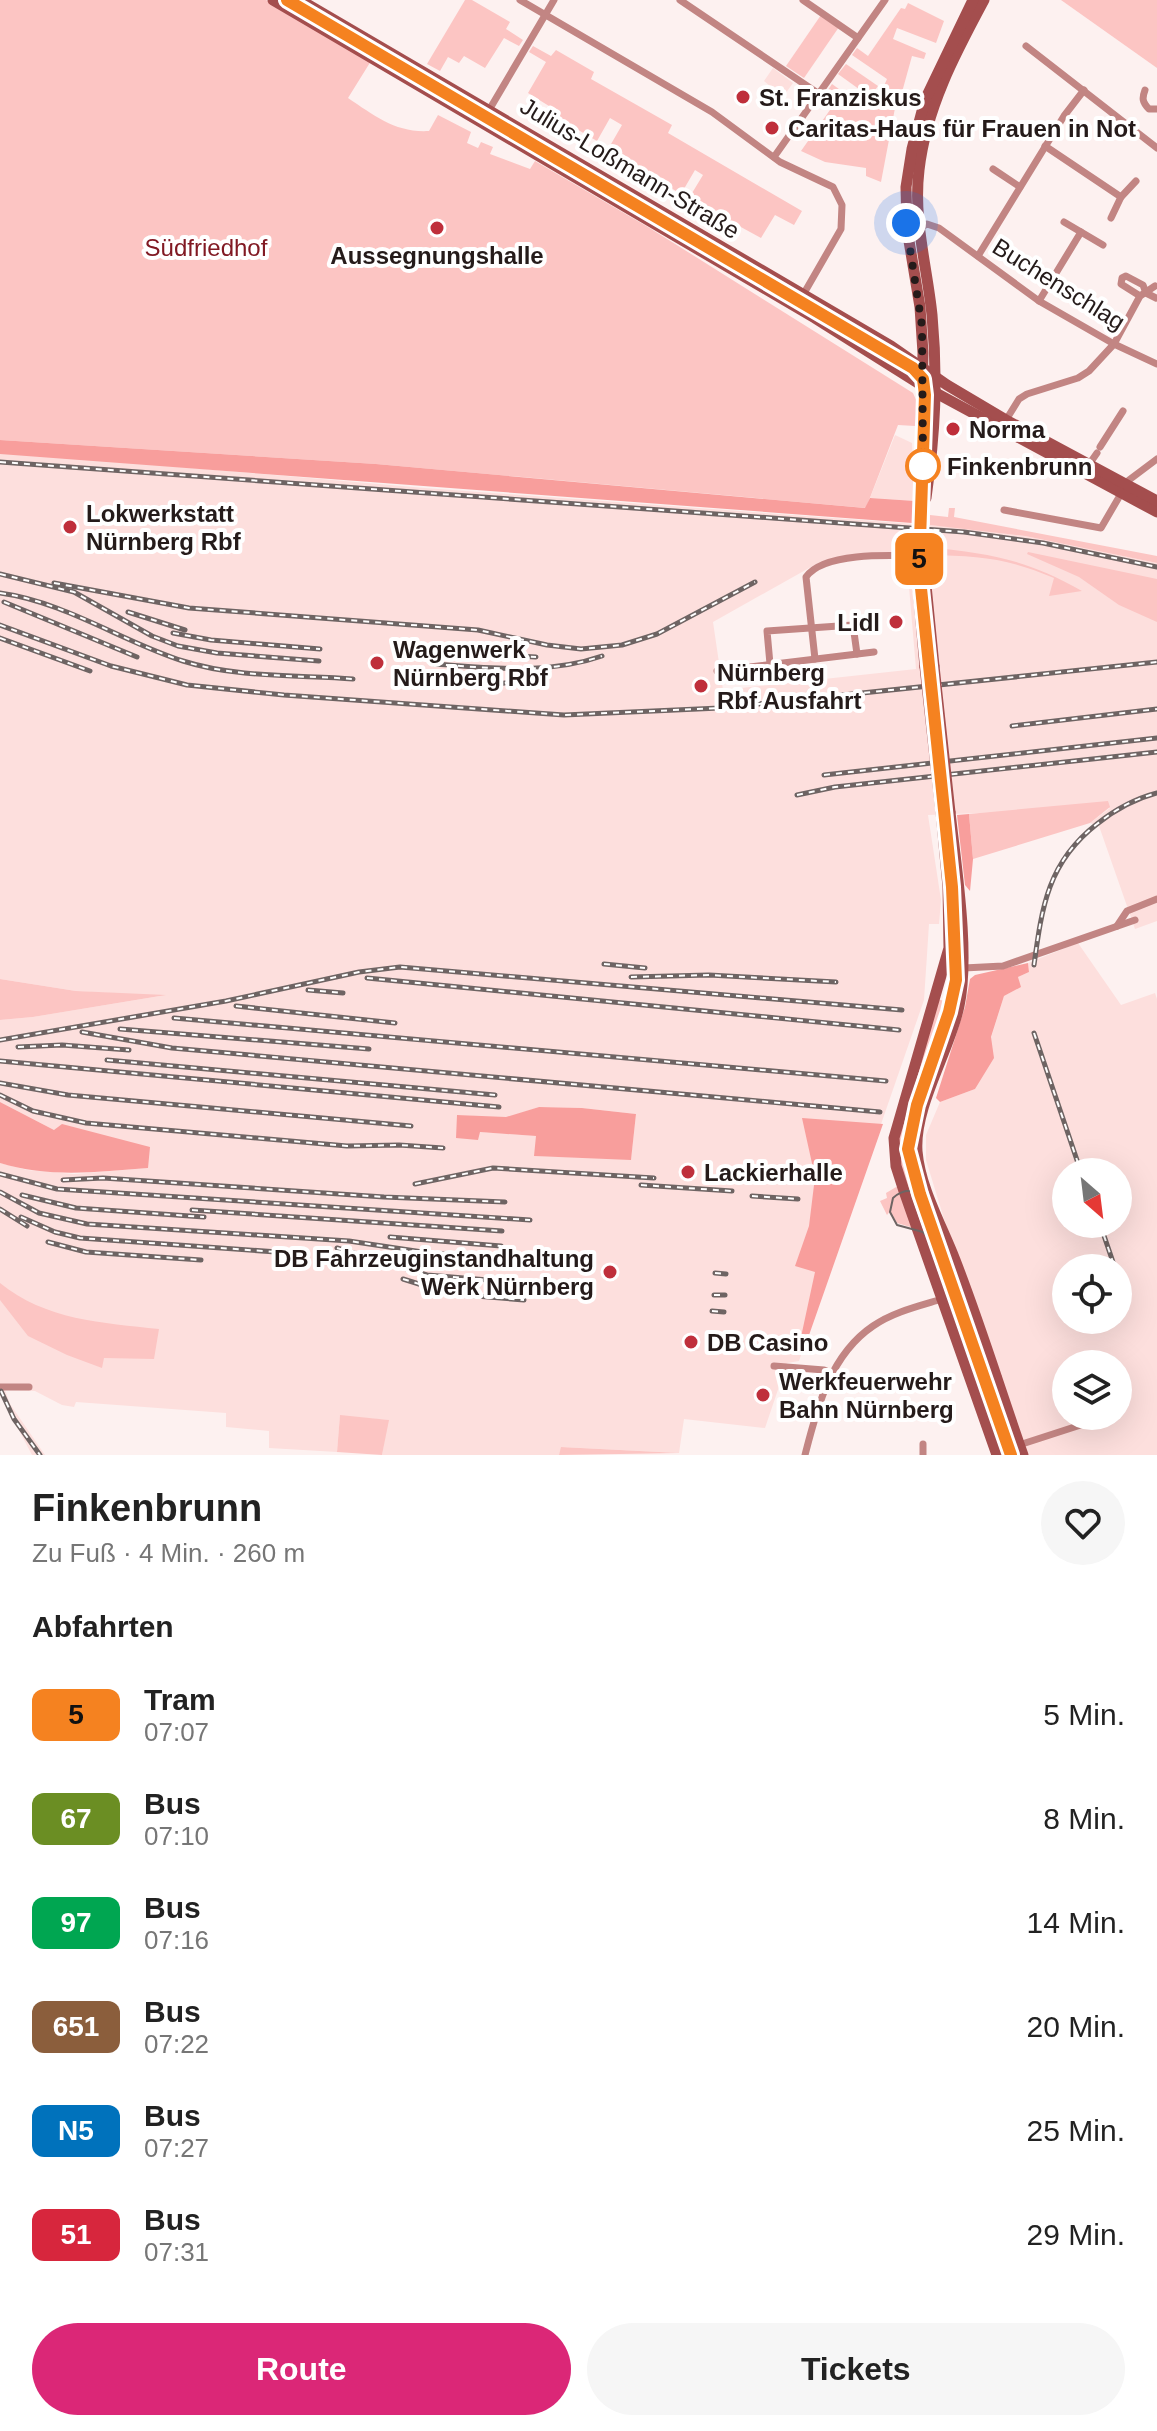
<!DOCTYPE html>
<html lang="de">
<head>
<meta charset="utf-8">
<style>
	:root { --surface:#fff; --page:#f6f6f6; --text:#222; --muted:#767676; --accent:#db2777 }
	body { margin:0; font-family:Arial,sans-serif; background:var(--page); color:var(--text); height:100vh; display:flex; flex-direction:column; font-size:30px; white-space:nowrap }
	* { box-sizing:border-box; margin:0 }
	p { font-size:26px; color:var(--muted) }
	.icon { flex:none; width:44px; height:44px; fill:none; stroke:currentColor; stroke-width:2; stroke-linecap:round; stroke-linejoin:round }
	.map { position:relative; height:1455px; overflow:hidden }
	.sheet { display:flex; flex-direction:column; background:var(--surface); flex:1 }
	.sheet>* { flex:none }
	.badge { padding:0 16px; border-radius:12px; font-size:28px; line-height:52px }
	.needle { width:52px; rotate:152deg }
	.buttons { position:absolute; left:1052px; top:1158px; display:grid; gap:16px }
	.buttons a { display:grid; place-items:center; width:80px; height:80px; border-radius:50%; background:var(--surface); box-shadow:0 8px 32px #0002; font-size:40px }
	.you { position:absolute; width:40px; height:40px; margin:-20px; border:6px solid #fff; border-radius:50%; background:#1a73e8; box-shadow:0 0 0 12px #1a73e833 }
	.map>.badge { position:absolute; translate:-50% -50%; box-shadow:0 0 0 4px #fff }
	h2 { padding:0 32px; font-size:30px; line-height:72px }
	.round { display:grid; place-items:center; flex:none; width:84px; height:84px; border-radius:42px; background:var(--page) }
	.summary { display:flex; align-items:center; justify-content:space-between; height:136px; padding:0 32px }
	h1 { font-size:38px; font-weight:700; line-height:60px }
	.primary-button { display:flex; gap:16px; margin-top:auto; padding:16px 32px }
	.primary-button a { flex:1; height:92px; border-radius:48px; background:var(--accent); color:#fff; font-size:32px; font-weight:700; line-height:92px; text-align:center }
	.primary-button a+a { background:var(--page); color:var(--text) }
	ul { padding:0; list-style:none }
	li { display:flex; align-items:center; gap:24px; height:104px; padding:0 32px }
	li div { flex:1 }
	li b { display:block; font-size:30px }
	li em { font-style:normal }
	li .badge { min-width:88px; font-weight:700; text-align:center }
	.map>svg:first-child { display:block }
	.built { fill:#fddfdd; fill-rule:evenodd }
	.green { fill:#fcc5c3 }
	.forest { fill:#f89e9c }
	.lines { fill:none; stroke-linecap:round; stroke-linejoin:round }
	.minor { stroke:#c28583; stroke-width:7 }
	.secondary { stroke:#a44e4e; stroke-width:11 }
	.tram { stroke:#6e6463; stroke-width:2 }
	.rail-casing { stroke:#6e6463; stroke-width:5 }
	.rail { stroke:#fff; stroke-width:2; stroke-dasharray:6; stroke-linecap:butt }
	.secondary-bridge { stroke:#a44e4e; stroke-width:11 }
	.line-casing { stroke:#fff; stroke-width:18 }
	.line { stroke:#f58220; stroke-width:12 }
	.walk { stroke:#251b1a; stroke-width:8; stroke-dasharray:0 14.4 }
	.poi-dot { fill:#bf2f3b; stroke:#fff; stroke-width:3 }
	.stop-dot { fill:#fff; stroke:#f58220; stroke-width:4 }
	.labels { text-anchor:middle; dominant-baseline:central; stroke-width:8; stroke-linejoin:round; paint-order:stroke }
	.poi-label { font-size:24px; font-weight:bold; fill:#251b1a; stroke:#fff; text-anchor:start }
	.street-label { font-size:24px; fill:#251b1a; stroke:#fff }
	.park-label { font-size:24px; fill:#811923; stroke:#fff }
	.stop-label { font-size:24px; font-weight:bold; fill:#251b1a; stroke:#fff; text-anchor:start }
</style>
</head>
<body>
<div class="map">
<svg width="1157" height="1455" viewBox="0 0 1157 1455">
	<rect width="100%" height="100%" fill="#fdf1f0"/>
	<g class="built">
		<path d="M773,68L793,83L780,101L767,92L770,86L764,81Z"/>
		<path d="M895,435L912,443L915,501L870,498Z"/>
		<path d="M17,453L425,488L943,526L1025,536L1157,563V921L1135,929L1099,826L1090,823L1110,808L928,815L941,900L939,924H929L924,1000L799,1361L787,1363L765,1428L684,1419L679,1453L562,1447L559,1455H382L388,1420L340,1416L337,1452L269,1448V1431L226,1427V1413L76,1402L74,1407L62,1405L35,1391L5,1390L10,1404L45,1455H32L0,1394V1163L27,1170L74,1174L148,1168L54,1130L0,1102V1020L33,1017L160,996L76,991L0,979V454ZM906,552L916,669L723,690L713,622L818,563L854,555ZM539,1107L582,1108L636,1114L631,1159L535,1156L537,1136L480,1132L457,1115L506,1118Z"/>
		<path d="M1078,943L1121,1005L1155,993L1157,999V1455H1013L986,1375L991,1373L926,1160V1135L940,1102L975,1089L1004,996L1020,987L1018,977L1029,972L1028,963ZM1066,1172H1118V1224H1066ZM1066,1268H1118V1320H1066ZM1066,1364H1118V1416H1066Z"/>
	</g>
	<g class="green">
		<path d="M0,0H266L371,61L348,98C375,116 396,133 429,131L438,115L471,132L467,143L478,148L481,142L493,147L490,154L530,169L535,161L648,227L913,393L917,402L915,426L898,425L866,508L376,464L0,440Z"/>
		<path d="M465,0H472L510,22L506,29L523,40L519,46L504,38L485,68L464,56L459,63L448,57L440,71L427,64Z"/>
		<path d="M1061,0H1157V68Z"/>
		<path d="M908,3L944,21L936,43L897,28L893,39L926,53L924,59L912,56L899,103L880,95L887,79L852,55L857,48L868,56L901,8L905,9Z"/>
		<path d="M821,15L839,27L804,78L786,66Z"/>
		<path d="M533,46L551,56L556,50L594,72L591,79L672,125L668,133L802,211L794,225L775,215L761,238L728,220L722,230L715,226L720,217L689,198L703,175L695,170L681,194L649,175L643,184L633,178L638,169L607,151L622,125L610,118L597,141L546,111L549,106L528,93L546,62L529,52Z"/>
		<path d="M846,64L878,86L870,97L838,74Z"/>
		<path d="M832,84L868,110L877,99L895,108L881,182L866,176V168L825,162L801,151L837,100L828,90Z"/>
		<path d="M949,508H955L954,517L1157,556V563L1025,536L930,525V515L948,517Z"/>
		<path d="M928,547C991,554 1026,559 1082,591L1049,596L1054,578C1008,558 978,556 929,555Z"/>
		<path d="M1028,552L1157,579V622L1119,605L1079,577L1027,554Z"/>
		<path d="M1108,801L1110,807L1090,823L973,859L969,814Z"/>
		<path d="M0,979L76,991L166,995L33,1017L0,1020Z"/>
		<path d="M936,999L950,1002L938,1035L945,1039L914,1153L991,1373L974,1379L920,1230L897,1223L890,1211L887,1215L880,1201L887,1198L886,1193L903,1183L896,1145Z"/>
		<path d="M0,1283C45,1320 103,1323 159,1329L154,1359L104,1358L102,1368L67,1355L28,1336L0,1300Z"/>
		<path d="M340,1415L389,1420L382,1455L337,1452Z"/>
		<path d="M561,1447L679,1453L559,1455Z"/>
	</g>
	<g class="forest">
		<path d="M0,440L376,464L865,508L870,498L915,501L912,523L0,454Z"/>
		<path d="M969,814L973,859L970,891L965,885L957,815Z"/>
		<path d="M1028,963L1029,972L1018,977L1021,987L1004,996L991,1037L994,1058L975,1089L940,1102L936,1098L965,1007L970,979L975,975Z"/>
		<path d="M0,1102L54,1130L62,1124L150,1147L148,1168C98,1172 48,1178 0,1163Z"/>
		<path d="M539,1107L582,1108L636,1114L631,1160L534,1156L536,1136L480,1132L478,1140L456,1138L457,1115L506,1117Z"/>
		<path d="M802,1118L883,1124L808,1338L801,1337L815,1272L795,1266L809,1226L815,1177Z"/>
	</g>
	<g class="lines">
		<g class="minor">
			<path d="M520,0L712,112L780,162L833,187L842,205L841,229L803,295"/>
			<path d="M680,0L819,94"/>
			<path d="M803,0L858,38"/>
			<path d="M1026,46L1157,148"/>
			<path d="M1145,90C1142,98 1142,102 1149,109H1157"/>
			<path d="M482,122L554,0"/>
			<path d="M1045,146L1121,197"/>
			<path d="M774,157L885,0"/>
			<path d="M993,169L1020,187"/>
			<path d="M1111,218L1121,197L1136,181"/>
			<path d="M1064,222L1103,245"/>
			<path d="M917,229L927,224L939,228L1039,301L1114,344L1157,364"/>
			<path d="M978,256L1064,116L1084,90"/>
			<path d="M1140,296L1121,284L1122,278L1126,276L1143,285L1146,293L1156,298"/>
			<path d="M1039,301L1081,232"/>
			<path d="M1006,420L1019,399L1027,394L1078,378L1089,371L1114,344L1140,296L1155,286"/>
			<path d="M1100,447L1123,411"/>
			<path d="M1090,463L1097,453"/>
			<path d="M1004,510L1101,528L1129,480L1157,459"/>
			<path d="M815,659L806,577C823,552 890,555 918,556"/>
			<path d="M770,664L767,631L853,625L857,654"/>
			<path d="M717,671L874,652"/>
			<path d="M1117,926L1127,911L1157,899"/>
			<path d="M944,969L1003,966L1135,920"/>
			<path d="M774,1366L824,1370L831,1373"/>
			<path d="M0,1387H29"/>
			<path d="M923,1444V1455"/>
			<path d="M1019,1445L1093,1421"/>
			<path d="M805,1455C817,1408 830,1355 873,1326C893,1312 919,1306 942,1299"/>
		</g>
		<g class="secondary">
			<path d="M273,0L815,318L923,386L1157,512"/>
			<path d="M300,0L891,346L947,385L1006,420L1157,501"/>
			<path d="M926,498C935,434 938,380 932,315C927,266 913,220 919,170C926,108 955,54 984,0"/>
			<path d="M923,555L934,666"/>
			<path d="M925,667L917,576L923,353L920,307L907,229L906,187L912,149L925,100L973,0"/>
			<path d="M941,812L948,887L949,948L894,1138L896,1166L904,1191L997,1455"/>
			<path d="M950,812C956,867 970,953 959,1006C950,1050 914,1106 917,1151C920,1188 942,1226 955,1260C980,1324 1000,1390 1023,1455"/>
			<path d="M942,1299L965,1291"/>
			<path d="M973,1385L996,1377"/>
		</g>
		<g class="tram">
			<path d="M287,0L913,368L924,382L925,402L919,569L952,887L956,980L949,1012L913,1119L908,1149L920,1194L1011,1455"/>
			<path d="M925,1198C915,1189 904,1188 893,1198L890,1212L897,1225L923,1232L935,1245"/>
		</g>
		<g class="rail-casing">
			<g id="rail">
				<path d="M0,462L964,532L1043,543L1157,567"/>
				<path d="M0,574L74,592L152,636L178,646L217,653L319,661"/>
				<path d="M54,583L189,608L478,630L547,645L581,649L622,645L657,634L755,582"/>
				<path d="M0,593C65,602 121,641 183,661C236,678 298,675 353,679"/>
				<path d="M4,602L137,657"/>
				<path d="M128,612L185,630"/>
				<path d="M0,625L111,666L187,685L284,695L564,715L720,708L1157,662"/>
				<path d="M173,633L211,640L320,649"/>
				<path d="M0,638L90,671"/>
				<path d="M435,652L536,657"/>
				<path d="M434,664C490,668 548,675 602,656"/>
				<path d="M433,680L498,684L547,677"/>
				<path d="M1012,726L1157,709"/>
				<path d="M824,775L1157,738"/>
				<path d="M797,795L835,787L1157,752"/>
				<path d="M604,964L645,968"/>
				<path d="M1034,965C1042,906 1048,862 1097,824C1116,809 1134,799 1157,793"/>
				<path d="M631,977L709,975L836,982"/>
				<path d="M367,978L899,1030"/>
				<path d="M308,990L343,993"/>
				<path d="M236,1006L395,1023"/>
				<path d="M174,1018L886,1081"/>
				<path d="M120,1029L369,1049"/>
				<path d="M82,1032L172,1048L880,1112"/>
				<path d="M1034,1033L1081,1172"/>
				<path d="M0,1040L226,1001L359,972L400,967L902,1010"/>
				<path d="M18,1047L62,1045L129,1050"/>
				<path d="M107,1060L495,1095"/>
				<path d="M0,1061L499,1107"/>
				<path d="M0,1083L68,1095L411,1126"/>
				<path d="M0,1095L33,1111L86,1123L347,1146L399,1145L443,1148"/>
				<path d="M0,1174L57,1189L530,1220"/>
				<path d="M721,1174L798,1180"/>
				<path d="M63,1180L103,1178L384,1197L505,1202"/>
				<path d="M415,1184L493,1168L654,1178"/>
				<path d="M641,1185L732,1191"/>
				<path d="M0,1192L39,1213L87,1224L349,1241L429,1253L500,1258"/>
				<path d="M22,1195L76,1208L204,1217"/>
				<path d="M752,1196L798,1199"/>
				<path d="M0,1209L27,1226"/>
				<path d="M192,1210L502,1231"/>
				<path d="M21,1217L55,1232L80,1238L305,1254"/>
				<path d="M1100,1224L1115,1268"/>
				<path d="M390,1237L501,1246"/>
				<path d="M48,1242L86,1252L201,1260"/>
				<path d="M337,1248L427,1275L525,1283"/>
				<path d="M715,1273L726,1274"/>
				<path d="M403,1279L451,1294L524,1300"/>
				<path d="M714,1295H725"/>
				<path d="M712,1311L724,1312"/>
				<path d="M1,1391L14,1419L40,1455"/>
			</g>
		</g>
		<use href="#rail" class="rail"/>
		<g class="secondary-bridge">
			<path d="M934,666L950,812"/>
			<path d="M925,667L941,812"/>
		</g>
	</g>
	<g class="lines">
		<g class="line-casing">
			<path id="line" d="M287,0L913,368L923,379L925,395L919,569L952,887L956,980L949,1012L917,1105L908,1149L920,1194L1011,1455"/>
		</g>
		<use href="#line" class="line"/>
		<path class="walk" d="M906,223L922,326L923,466"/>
	</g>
	<g class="poi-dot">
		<circle cx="743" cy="97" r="8"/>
		<circle cx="772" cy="128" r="8"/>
		<circle cx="437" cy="228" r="8"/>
		<circle cx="953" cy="429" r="8"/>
		<circle cx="70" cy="527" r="8"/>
		<circle cx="896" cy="622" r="8"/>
		<circle cx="377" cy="663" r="8"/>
		<circle cx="701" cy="686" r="8"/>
		<circle cx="688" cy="1172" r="8"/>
		<circle cx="610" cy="1272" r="8"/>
		<circle cx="691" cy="1342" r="8"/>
		<circle cx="763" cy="1395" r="8"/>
	</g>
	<circle class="stop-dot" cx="923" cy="466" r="16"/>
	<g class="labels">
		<g class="poi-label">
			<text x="759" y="97">St. Franziskus</text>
			<text x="788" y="128">Caritas-Haus für Frauen in Not</text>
			<text x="437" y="255" text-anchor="middle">Aussegnungshalle</text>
			<text x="969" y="429">Norma</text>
			<text x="86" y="513">Lokwerkstatt<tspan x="86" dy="28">Nürnberg Rbf</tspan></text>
			<text x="880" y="622" text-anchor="end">Lidl</text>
			<text x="393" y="649">Wagenwerk<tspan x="393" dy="28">Nürnberg Rbf</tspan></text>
			<text x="717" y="672">Nürnberg<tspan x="717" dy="28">Rbf Ausfahrt</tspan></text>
			<text x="704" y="1172">Lackierhalle</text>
			<text x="594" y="1258" text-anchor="end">DB Fahrzeuginstandhaltung<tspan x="594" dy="28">Werk Nürnberg</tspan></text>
			<text x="707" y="1342">DB Casino</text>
			<text x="779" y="1381">Werkfeuerwehr<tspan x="779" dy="28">Bahn Nürnberg</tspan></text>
		</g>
		<g class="street-label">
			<text transform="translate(630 168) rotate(31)">Julius-Loßmann-Straße</text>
			<text transform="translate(1059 284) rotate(32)">Buchenschlag</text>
		</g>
		<g class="park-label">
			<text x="206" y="247">Südfriedhof</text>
		</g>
		<g class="stop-label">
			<text x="947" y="466">Finkenbrunn</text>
		</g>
	</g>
</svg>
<div class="buttons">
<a><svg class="needle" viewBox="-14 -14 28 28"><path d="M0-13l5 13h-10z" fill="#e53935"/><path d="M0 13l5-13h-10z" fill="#767676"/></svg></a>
<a><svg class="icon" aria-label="locate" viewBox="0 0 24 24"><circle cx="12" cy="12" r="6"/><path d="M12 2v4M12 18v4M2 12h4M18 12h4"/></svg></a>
<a><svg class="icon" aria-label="layers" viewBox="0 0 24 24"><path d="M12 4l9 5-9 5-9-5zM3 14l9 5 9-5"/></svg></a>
</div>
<div class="you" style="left:906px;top:223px"></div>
<b class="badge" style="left:919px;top:559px;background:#f58220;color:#111">5</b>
</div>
<section class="sheet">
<div class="summary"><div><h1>Finkenbrunn</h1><p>Zu Fuß · 4 Min. · 260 m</p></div><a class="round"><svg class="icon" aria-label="heart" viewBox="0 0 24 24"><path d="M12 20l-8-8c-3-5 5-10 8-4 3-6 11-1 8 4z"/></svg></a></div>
<h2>Abfahrten</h2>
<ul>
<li><span class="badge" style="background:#f58220;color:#111">5</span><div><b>Tram</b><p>07:07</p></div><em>5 Min.</em></li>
<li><span class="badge" style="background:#6b8e23;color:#fff">67</span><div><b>Bus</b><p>07:10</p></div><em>8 Min.</em></li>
<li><span class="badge" style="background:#00a651;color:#fff">97</span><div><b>Bus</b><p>07:16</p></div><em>14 Min.</em></li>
<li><span class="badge" style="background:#8b5e3c;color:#fff">651</span><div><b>Bus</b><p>07:22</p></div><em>20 Min.</em></li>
<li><span class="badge" style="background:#0072bc;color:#fff">N5</span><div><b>Bus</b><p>07:27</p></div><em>25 Min.</em></li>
<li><span class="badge" style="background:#d7263d;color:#fff">51</span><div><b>Bus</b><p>07:31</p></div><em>29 Min.</em></li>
</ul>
<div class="primary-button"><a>Route</a><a>Tickets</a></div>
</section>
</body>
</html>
